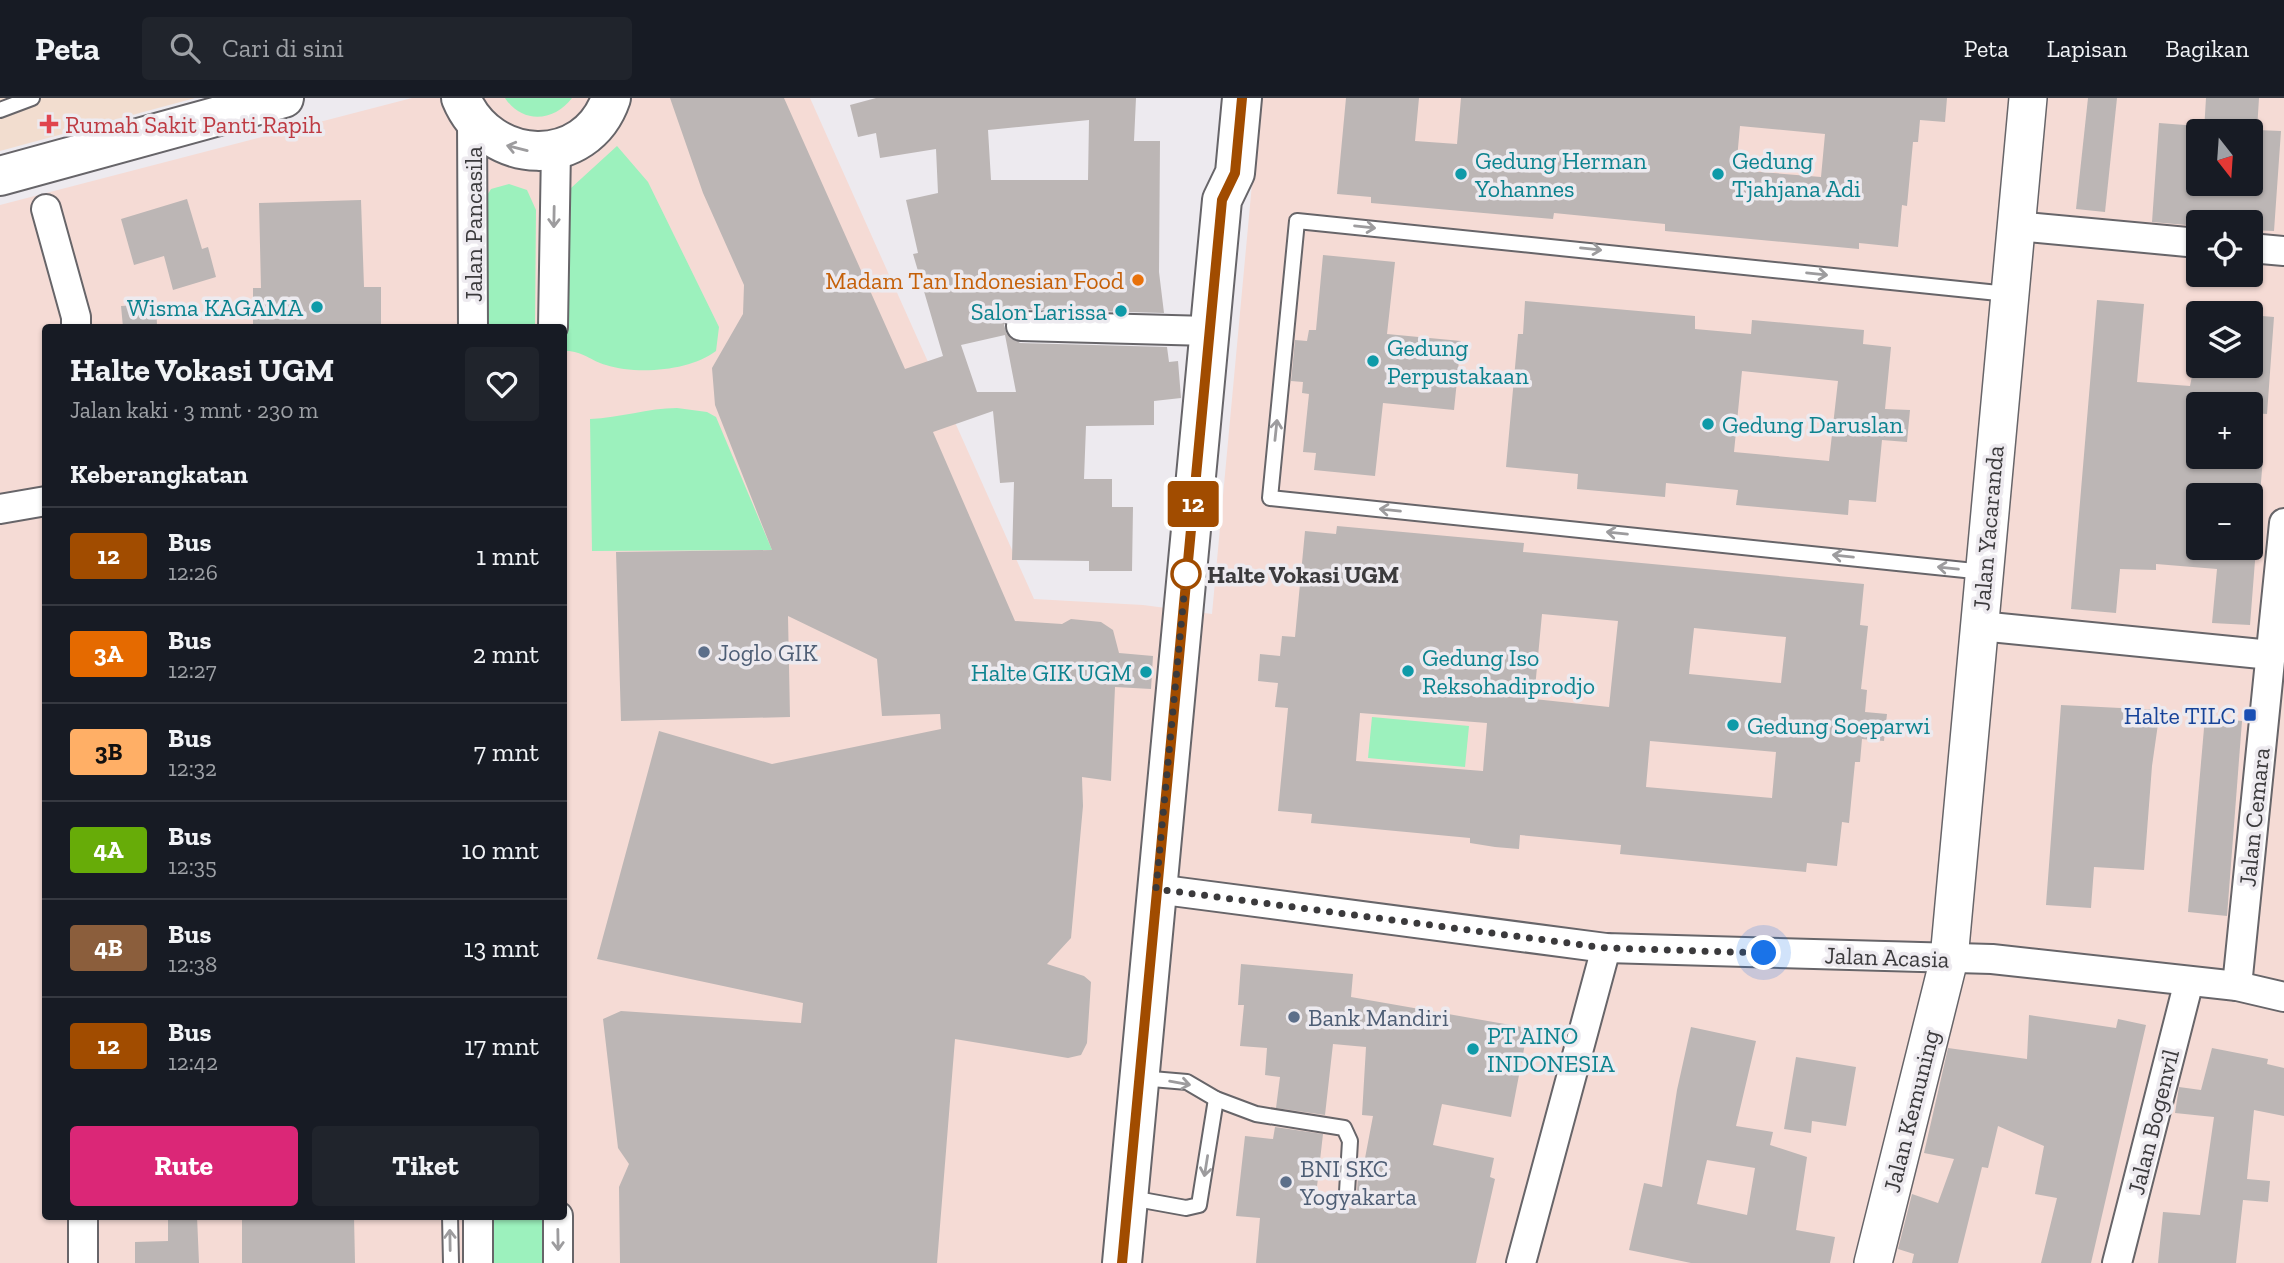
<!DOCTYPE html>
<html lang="id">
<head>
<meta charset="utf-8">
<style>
	:root { --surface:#171b24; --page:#20242c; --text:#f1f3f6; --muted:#9ea1a6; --line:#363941; --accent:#db2777 }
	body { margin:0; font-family:"Zilla Slab",serif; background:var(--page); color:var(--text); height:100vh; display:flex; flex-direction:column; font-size:26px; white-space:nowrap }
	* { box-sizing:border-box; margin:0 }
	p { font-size:23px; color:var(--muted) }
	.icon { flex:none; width:38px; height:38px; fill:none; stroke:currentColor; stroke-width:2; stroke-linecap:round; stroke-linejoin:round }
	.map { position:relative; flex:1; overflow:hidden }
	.panel { position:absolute; left:42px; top:226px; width:525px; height:896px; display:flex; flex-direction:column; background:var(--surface); border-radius:7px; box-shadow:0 2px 5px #0004 }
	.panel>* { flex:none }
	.badge { padding:0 14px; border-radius:5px; font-size:24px; line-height:46px }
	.needle { width:46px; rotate:163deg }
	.tools { position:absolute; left:2186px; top:21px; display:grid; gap:14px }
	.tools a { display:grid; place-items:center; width:77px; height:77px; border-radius:7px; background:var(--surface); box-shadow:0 2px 5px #0004; font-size:35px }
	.you { position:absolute; width:35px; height:35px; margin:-18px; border:5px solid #fff; border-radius:50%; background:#1a73e8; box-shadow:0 0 0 10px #1a73e833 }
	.map>.badge { position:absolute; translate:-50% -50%; box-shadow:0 0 0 4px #fff }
	h2 { padding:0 28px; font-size:26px; line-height:63px }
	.round { display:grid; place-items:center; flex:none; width:74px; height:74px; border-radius:7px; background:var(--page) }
	.headline { display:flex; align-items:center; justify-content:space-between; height:119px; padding:0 28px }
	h1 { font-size:33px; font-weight:700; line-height:52px }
	.primary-button { display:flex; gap:14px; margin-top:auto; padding:14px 28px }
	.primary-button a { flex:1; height:80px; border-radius:7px; background:var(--accent); color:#fff; font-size:28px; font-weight:700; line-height:80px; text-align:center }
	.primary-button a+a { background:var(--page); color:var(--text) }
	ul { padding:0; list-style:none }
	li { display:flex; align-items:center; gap:21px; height:98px; padding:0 28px; border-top:2px solid var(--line) }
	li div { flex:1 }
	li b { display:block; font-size:26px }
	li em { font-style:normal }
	li .badge { min-width:77px; font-weight:700; text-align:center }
	header { display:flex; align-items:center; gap:42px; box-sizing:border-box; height:98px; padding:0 35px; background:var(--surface); border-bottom:2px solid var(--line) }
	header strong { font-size:33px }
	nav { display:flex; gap:38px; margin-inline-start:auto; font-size:24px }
	.search { width:490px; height:63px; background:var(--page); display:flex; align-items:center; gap:18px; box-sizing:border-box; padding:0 24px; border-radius:7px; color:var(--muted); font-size:26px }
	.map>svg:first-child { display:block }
	.education { fill:#f5dbd5; fill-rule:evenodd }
	.medical { fill:#f2ddcf }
	.green { fill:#9cf1bd }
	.building { fill:#bcb6b5; fill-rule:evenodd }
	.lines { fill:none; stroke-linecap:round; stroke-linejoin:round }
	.service-casing { stroke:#676569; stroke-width:18 }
	.minor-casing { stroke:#676569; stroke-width:32 }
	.tertiary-casing { stroke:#676569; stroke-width:40 }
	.secondary-casing { stroke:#676569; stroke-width:42 }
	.primary-casing { stroke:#676569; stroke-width:42 }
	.service { stroke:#fff; stroke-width:14 }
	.minor { stroke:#fff; stroke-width:28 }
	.tertiary { stroke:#fff; stroke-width:37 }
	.secondary { stroke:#fff; stroke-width:38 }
	.primary { stroke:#fff; stroke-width:38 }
	.oneway { stroke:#9d9c9e }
	.line-casing { stroke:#fff; stroke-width:16 }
	.line { stroke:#a14c00; stroke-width:10 }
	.walk { stroke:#3b3a3c; stroke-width:7; stroke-dasharray:0 12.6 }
	.health-dot { fill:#e0444e; stroke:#edeaef; stroke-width:2.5 }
	.culture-dot { fill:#0f9aa8; stroke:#edeaef; stroke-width:2.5 }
	.food-dot { fill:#e8710a; stroke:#edeaef; stroke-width:2.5 }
	.stop-dot { fill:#fff; stroke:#a14c00; stroke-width:3.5 }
	.service-dot { fill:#5c6f8a; stroke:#edeaef; stroke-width:2.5 }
	.transit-dot { fill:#1a4fb4; stroke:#edeaef; stroke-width:2.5 }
	.labels { text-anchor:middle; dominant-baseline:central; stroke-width:7; stroke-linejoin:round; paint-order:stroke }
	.health-label { font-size:24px; fill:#be3a42; stroke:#edeaef; text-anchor:start }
	.culture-label { font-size:24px; fill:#0d838f; stroke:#edeaef; text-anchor:start }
	.street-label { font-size:24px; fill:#3b3a3c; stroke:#edeaef }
	.food-label { font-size:24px; fill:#c56008; stroke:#edeaef; text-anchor:end }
	.stop-label { font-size:24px; font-weight:bold; fill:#3b3a3c; stroke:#edeaef; text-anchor:start }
	.service-label { font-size:24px; fill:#4e5e75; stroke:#edeaef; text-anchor:start }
	.transit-label { font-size:24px; fill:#164399; stroke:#edeaef; text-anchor:end }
</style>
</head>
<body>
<header>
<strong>Peta</strong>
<div class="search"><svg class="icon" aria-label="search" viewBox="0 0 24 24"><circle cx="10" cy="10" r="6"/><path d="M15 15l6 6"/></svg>Cari di sini</div>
<nav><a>Peta</a><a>Lapisan</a><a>Bagikan</a></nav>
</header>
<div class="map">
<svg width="2284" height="1165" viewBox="0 0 2284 1165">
	<rect width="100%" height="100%" fill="#edeaef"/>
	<path class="education" d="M412,0H810L1034,501L1143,507L1212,516L1260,0H2284V1165H0V107ZM2198,33H2250V86H2198ZM2198,124H2250V177H2198ZM2198,215H2250V268H2198ZM46,229H564V1118H46ZM2198,306H2250V359H2198ZM2198,397H2250V450H2198Z"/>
	<path class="medical" d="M0,0H195L0,53Z"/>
	<g class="green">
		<path d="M505,0H572C554,24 522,26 505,0Z"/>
		<path d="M617,48L648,84L719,229L716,253C690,273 637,277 606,267C591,263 583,253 566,253L571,90Z"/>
		<path d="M509,86L527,92L536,112L535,229H484L486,99L491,91Z"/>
		<path d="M677,310L707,314L716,319L772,452L592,453L590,321C620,320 648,310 677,310Z"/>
		<path d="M1372,619L1469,628L1465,669L1368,660Z"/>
		<rect x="490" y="1118" width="52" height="47"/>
	</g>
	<g class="building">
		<path d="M670,0H784L905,271L943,258L913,156L918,155L906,102L938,95L936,51L880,60L876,35L858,39L850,7L876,0H1136L1134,43H1160L1159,174L1164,215L1021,211L1013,214L1004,227L1007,236L1020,245L1167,249L1169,264L1178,263L1181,300L1154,303V327L1086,328L1084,381H1112V409H1133L1132,473H1089V463L1012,462L1014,384L1000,385L993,313L933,334L1015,523L1062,526L1071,521L1101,524L1113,532L1119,555L1153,558L1151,591L1115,589L1111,683L1082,679L1083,708L1071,840L1047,866L1084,878L1091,884L1087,945L1081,957L1068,960L955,941L937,1165H620L619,1089L629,1066L618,1050L603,921L621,913L801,925L803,905L597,861L659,633L772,666L941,631L940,616L882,618L877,561L788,518L790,619L621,623L616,454L772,452L715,307L712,270L743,216L744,187L703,95ZM1089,22L1088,82H991L988,32ZM1005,237L1016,294H977L961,247Z"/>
		<path d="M1346,0H1419L1415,43L1457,46L1461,0H1947L1945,24L1920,22L1918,44H1913L1907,108L1902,107L1898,149L1859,145V151L1665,133V126L1554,115L1553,121L1371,105V99L1337,96ZM1740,28L1825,36L1821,79L1736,72Z"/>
		<path d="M2088,0H2117L2105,114L2076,111Z"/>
		<path d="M2206,0H2259L2257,32L2281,33L2274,133L2250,132V124H2198V128L2152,124L2159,25L2198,28V86H2250V33H2204Z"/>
		<path d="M187,101L202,151L208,149L216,179L173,192L164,158L134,167L121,121Z"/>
		<path d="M361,102L364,189H381V229H253V190H261L259,105Z"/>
		<path d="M1323,157L1395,164L1387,236L1461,243L1454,312L1383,305L1375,378L1314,372L1316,355L1303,354L1309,296L1302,295L1303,284L1291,283L1295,242L1307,243L1309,232H1316Z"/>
		<path d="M2097,202L2144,206L2137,284L2190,288L2194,268H2250V217L2274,219L2267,316L2250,315V306H2198V359H2263L2260,397H2198V450H2256L2250,527L2212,525L2217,471L2156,466V472L2120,471L2116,515L2071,511Z"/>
		<path d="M1525,203L1695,218V231L1751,236L1752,222L1864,232L1863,246L1891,249L1885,311L1910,312L1907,344L1882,342L1876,404L1849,402L1848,417L1736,407L1738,392L1666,385L1665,399L1577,391L1578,376L1506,369L1518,236H1523ZM1742,273L1838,283L1829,363L1734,354Z"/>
		<path d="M156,206L157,227L123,229L121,208Z"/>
		<path d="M1337,428L1524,445L1523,454L1864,486L1860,527L1868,528L1861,591L1867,592L1865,614L1887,616L1884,643L1862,641L1860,664H1855L1849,725L1842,724L1837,768L1807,765L1806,774L1620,756L1621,747L1520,737L1519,751L1495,749L1470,745V740L1311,725L1312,716L1278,713L1288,610L1275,609L1278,585L1258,583L1260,556L1280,558L1282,538L1295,539L1305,433L1336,436ZM1542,516L1618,523L1609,609L1534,601ZM1694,530L1786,539L1781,585L1689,576ZM1360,615L1487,625L1483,673L1356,663ZM1650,643L1776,654L1772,700L1646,689Z"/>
		<path d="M2061,607L2160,612L2152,668L2144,772L2094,769L2091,810L2046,807Z"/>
		<path d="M2205,619L2242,623L2227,818L2188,814Z"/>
		<path d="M1241,866L1353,876L1351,899L1528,930L1511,1019L1442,1006L1433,1047L1494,1060L1490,1079L1495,1081L1476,1165H1256L1260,1120L1236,1118L1245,1038L1273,1041L1275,1029L1323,1036L1315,1106L1356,1111L1358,1076H1362L1373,1018L1362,1017L1366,949L1333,946L1325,1017L1276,1010L1280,979L1265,977L1267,950L1240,948L1244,907H1238Z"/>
		<path d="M2029,917L2116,930L2118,921L2146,927L2091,1165H2041L2057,1100L2035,1096L2044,1048L1998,1028L1988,1070L1982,1069L1958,1165H1912L1914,1156L1898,1151L1912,1096L1938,1105L1954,1061L1924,1055L1948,950L2027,961Z"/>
		<path d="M1691,929L1756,943L1736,1028L1773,1034L1770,1047L1807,1059L1796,1132L1835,1139L1830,1165H1691L1629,1152L1644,1085L1662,1089L1677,992ZM1707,1062L1755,1070L1747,1117L1697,1106Z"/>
		<path d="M2212,950L2268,961L2267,966L2284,970V1018L2254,1012L2247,1081L2270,1083L2268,1104L2243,1102L2236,1165H2158L2163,1114L2200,1117L2214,1019L2175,1015L2179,989L2201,992Z"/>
		<path d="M1796,959L1856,969L1846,1028L1812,1023L1811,1035L1784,1031Z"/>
		<path d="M168,1118H197L199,1165H135V1144L168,1143Z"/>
		<path d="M242,1118H354L355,1165H242Z"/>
	</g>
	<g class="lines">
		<g class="service-casing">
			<g id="service">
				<path d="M0,12L32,0"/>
				<path d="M1984,474L1270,400L1297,123L2008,196"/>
				<path d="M1140,980L1187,984L1216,1001L1256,1016L1344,1030L1350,1043L1347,1094"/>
				<path d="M1131,1100L1186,1110L1199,1107L1216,1001"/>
				<path d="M450,1118L451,1165"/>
			</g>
		</g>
		<g class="minor-casing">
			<g id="minor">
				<path d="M472,22L473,229"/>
				<path d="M46,111L76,219V229"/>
				<path d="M2016,128L2198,145"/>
				<path d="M2250,150L2284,153"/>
				<path d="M1021,228L1209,233"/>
				<path d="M553,229L556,51"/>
				<path d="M0,411L46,403"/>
				<path d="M1980,528L2271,557"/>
				<path d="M1156,791L1606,850L1992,861L2237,888L2284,899"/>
				<path d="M2237,888L2284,425"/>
				<path d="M83,1118V1165"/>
				<path d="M478,1118V1165"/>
				<path d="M558,1118V1165"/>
				<path d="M1521,1165L1606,850"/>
				<path d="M2117,1165L2189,883"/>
			</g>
		</g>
		<g class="tertiary-casing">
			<path id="tertiary" d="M1873,1165L1949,861L2028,0"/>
		</g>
		<g class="secondary-casing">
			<path id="secondary" d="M0,78L284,0"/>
		</g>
		<g class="primary-casing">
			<g id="primary">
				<path d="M461,0C489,68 586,73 611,0"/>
				<path d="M1122,1165L1222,102L1235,75L1242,0"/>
			</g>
		</g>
		<use href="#service" class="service"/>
		<use href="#minor" class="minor"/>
		<use href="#tertiary" class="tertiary"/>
		<use href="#secondary" class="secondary"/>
		<use href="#primary" class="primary"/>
	</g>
	<defs><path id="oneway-shaft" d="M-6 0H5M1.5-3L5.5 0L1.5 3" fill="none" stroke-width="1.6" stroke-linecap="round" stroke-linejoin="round" transform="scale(1.75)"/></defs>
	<g class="oneway">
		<use href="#oneway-shaft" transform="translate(517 50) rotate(-166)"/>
		<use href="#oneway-shaft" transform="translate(554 119) rotate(91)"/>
		<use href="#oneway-shaft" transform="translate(1365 129) rotate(6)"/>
		<use href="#oneway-shaft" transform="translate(1591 151) rotate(6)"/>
		<use href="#oneway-shaft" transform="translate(1817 176) rotate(6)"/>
		<use href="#oneway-shaft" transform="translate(1276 332) rotate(-84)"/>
		<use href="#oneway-shaft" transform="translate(1390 412) rotate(-174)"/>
		<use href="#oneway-shaft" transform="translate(1617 435) rotate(-174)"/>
		<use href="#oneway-shaft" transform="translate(1843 458) rotate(-174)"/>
		<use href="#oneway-shaft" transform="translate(1948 470) rotate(-174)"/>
		<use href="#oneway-shaft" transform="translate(1180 985) rotate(10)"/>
		<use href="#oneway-shaft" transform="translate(1206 1068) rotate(99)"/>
		<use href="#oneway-shaft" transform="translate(450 1142) rotate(-91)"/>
		<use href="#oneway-shaft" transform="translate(558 1142) rotate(89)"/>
	</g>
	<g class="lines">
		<g class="line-casing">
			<path id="line" d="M1122,1165L1222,102L1235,75L1242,0"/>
		</g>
		<use href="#line" class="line"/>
		<path class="walk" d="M1186,476L1156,791L1606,850L1764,855"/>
	</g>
	<path class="health-dot" d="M45.5 15.5h7v7h7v7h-7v7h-7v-7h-7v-7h7z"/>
	<g class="culture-dot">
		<circle cx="1461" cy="76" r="7"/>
		<circle cx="1718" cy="76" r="7"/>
		<circle cx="317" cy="209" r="7"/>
		<circle cx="1121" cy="213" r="7"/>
		<circle cx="1373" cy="263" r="7"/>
		<circle cx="1708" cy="326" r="7"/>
		<circle cx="1408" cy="573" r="7"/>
		<circle cx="1146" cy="574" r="7"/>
		<circle cx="1733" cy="627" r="7"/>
		<circle cx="1473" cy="951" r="7"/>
	</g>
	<circle class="food-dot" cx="1138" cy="182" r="7"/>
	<circle class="stop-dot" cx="1186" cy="476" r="14"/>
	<g class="service-dot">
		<circle cx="704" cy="554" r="7"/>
		<circle cx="1294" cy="919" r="7"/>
		<circle cx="1286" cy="1084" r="7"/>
	</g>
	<rect class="transit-dot" x="2243" y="610" width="14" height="14" rx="3.5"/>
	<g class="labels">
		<g class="health-label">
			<text x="65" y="26">Rumah Sakit Panti Rapih</text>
		</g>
		<g class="culture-label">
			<text x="1475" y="62">Gedung Herman<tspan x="1475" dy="28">Yohannes</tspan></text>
			<text x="1732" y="62">Gedung<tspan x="1732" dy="28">Tjahjana Adi</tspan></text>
			<text x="303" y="209" text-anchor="end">Wisma KAGAMA</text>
			<text x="1107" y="213" text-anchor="end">Salon Larissa</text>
			<text x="1387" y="249">Gedung<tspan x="1387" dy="28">Perpustakaan</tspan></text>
			<text x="1722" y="326">Gedung Daruslan</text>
			<text x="1422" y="559">Gedung Iso<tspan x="1422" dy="28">Reksohadiprodjo</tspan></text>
			<text x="1132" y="574" text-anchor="end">Halte GIK UGM</text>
			<text x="1747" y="627">Gedung Soeparwi</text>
			<text x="1487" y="937">PT AINO<tspan x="1487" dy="28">INDONESIA</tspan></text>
		</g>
		<g class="street-label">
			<text transform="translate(473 126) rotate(-90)">Jalan Pancasila</text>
			<text transform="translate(1988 430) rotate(-85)">Jalan Yacaranda</text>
			<text transform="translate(2254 719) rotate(-84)">Jalan Cemara</text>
			<text transform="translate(1887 859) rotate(2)">Jalan Acasia</text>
			<text transform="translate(1911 1013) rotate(-76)">Jalan Kemuning</text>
			<text transform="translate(2153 1024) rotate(-76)">Jalan Bogenvil</text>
		</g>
		<g class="food-label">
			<text x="1124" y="182">Madam Tan Indonesian Food</text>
		</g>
		<g class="stop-label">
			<text x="1207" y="476">Halte Vokasi UGM</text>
		</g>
		<g class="service-label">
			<text x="718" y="554">Joglo GIK</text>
			<text x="1308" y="919">Bank Mandiri</text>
			<text x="1300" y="1070">BNI SKC<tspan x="1300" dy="28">Yogyakarta</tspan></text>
		</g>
		<g class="transit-label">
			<text x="2236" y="617">Halte TILC</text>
		</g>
	</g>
</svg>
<div class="tools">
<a><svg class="needle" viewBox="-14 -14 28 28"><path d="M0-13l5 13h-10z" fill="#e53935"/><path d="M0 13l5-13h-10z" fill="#9ea1a6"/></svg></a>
<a><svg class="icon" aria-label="locate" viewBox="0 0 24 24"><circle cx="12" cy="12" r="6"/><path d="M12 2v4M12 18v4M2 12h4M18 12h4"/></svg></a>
<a><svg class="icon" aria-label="layers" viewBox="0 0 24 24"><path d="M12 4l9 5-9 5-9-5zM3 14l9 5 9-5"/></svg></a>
<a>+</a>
<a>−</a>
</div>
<div class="you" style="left:1764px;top:855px"></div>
<b class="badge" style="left:1193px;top:406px;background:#a14c00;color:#fff">12</b>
<section class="panel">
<div class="headline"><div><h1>Halte Vokasi UGM</h1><p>Jalan kaki · 3 mnt · 230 m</p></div><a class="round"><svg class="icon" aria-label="heart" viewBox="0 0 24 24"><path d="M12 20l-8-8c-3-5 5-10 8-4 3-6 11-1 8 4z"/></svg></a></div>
<h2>Keberangkatan</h2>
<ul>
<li><span class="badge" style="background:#a14c00;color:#fff">12</span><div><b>Bus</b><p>12:26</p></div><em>1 mnt</em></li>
<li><span class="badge" style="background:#e56a00;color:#fff">3A</span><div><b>Bus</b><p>12:27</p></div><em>2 mnt</em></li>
<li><span class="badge" style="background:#ffaf66;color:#111">3B</span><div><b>Bus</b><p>12:32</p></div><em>7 mnt</em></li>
<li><span class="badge" style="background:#67ac08;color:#fff">4A</span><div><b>Bus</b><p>12:35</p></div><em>10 mnt</em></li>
<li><span class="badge" style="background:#8b5e3c;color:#fff">4B</span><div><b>Bus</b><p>12:38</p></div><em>13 mnt</em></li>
<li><span class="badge" style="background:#a14c00;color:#fff">12</span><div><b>Bus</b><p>12:42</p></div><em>17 mnt</em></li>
</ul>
<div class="primary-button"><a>Rute</a><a>Tiket</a></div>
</section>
</div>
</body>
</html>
